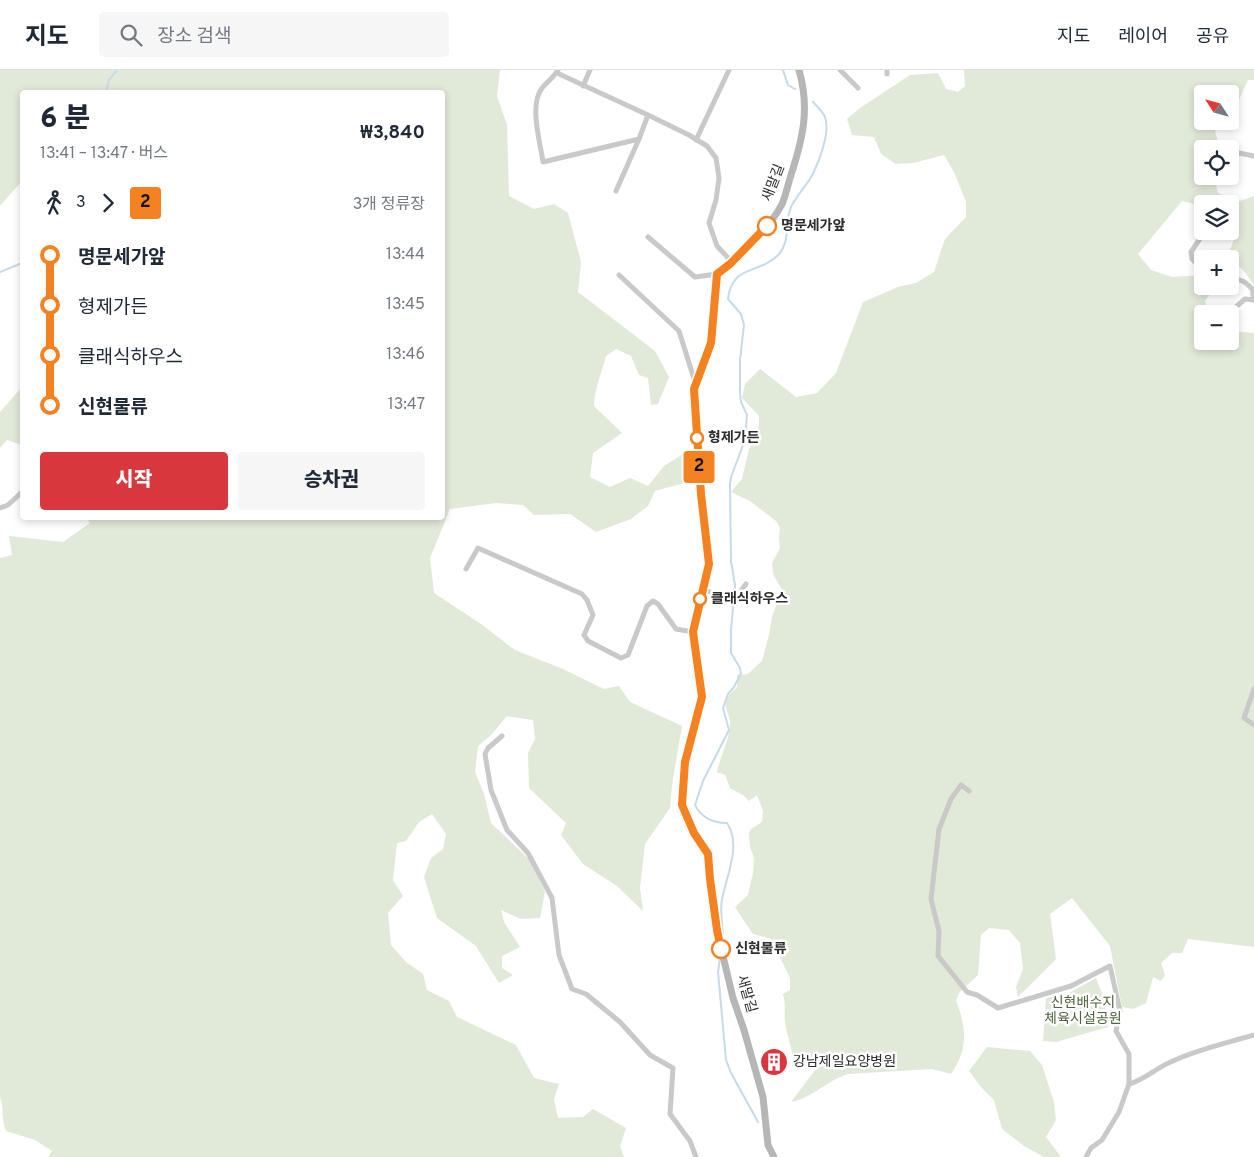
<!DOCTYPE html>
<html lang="ko">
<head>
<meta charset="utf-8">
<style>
	:root { --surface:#fff; --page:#f6f6f7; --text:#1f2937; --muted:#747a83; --line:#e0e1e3; --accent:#d9373e }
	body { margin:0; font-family:Overpass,"Noto Sans KR",sans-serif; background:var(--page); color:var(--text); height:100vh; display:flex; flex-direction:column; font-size:19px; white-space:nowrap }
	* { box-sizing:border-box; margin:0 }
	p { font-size:16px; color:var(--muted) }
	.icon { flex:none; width:28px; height:28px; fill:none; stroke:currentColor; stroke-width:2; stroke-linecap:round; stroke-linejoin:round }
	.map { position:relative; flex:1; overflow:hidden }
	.panel { position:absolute; left:20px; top:20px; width:425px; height:430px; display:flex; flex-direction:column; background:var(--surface); border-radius:5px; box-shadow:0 2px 8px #0003 }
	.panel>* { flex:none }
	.badge { padding:0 10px; border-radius:4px; font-size:18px; line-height:32px }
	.needle { width:32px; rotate:306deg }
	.fabs { position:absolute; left:1194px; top:15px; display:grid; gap:10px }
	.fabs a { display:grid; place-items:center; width:45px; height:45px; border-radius:5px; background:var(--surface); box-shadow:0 2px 8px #0003; font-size:25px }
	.map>.badge { position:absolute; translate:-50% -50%; box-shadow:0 0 0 2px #fff }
	.legs { display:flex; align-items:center; gap:8px; height:55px; padding:0 20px; font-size:16px }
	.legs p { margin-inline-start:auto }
	.head { display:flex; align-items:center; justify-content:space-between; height:85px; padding:0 20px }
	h1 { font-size:28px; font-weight:800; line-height:38px }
	.primary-button { display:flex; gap:10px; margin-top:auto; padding:10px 20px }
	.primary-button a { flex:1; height:58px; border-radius:5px; background:var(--accent); color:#fff; font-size:20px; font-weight:800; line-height:58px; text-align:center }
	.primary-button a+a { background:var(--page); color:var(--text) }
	ul { padding:0 20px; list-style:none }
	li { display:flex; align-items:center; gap:18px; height:50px; font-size:19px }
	li i { display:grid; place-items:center; width:8px; height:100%; margin:0 6px; background:currentColor }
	li i::after { content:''; width:12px; height:12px; margin:-6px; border:4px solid; border-radius:50%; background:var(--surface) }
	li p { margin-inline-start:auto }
	li:first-child i { background:linear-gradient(#0000 50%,currentColor 0) }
	li:last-child i { background:linear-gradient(currentColor 50%,#0000 0) }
	header { display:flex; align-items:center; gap:30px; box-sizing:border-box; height:70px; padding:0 25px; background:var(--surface); border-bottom:1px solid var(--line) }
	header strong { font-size:24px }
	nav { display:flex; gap:28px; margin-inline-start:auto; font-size:18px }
	.search { width:350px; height:45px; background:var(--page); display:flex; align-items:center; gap:12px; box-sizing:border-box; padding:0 18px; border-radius:5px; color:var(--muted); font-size:19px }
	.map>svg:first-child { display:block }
	.green { fill:#e1e9d9 }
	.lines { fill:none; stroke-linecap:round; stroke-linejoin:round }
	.stream { stroke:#c6dae8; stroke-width:2 }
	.street { stroke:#c9c9c9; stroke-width:5 }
	.secondary { stroke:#b6b6b6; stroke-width:7 }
	.line-1-casing { stroke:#fff; stroke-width:11 }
	.line-1 { stroke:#f58220; stroke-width:8 }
	.stop-1-dot { fill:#fff; stroke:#f58220; stroke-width:2.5 }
	.labels { text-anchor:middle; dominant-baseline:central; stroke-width:5; stroke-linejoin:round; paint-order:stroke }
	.street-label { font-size:14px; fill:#2c2c2c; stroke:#fff }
	.stop-label { font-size:14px; font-weight:bold; fill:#2c2c2c; stroke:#fff; text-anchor:start }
	.park-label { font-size:14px; fill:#4e643c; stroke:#fff }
	.poi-label { font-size:14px; fill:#2c2c2c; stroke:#fff; text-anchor:start }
</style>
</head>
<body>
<header>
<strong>지도</strong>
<div class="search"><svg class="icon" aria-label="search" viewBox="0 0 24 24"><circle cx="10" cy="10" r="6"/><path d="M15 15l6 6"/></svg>장소 검색</div>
<nav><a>지도</a><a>레이어</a><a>공유</a></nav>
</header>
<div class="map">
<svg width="1254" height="1087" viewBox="0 0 1254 1087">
	<rect width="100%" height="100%" fill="#fff"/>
	<g class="green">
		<path d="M0,0H500L497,26L507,55L509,126L534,139L554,134L568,143L581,192L578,222L655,281L669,307L658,334L651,335L648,308L639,305L631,286L616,279L606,286C602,302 594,320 594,336L622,363L593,383L590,407L610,417L630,408L648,416L664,396L683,384L689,400L688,412L655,421L648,436L631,449L596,462L570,444L534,445L523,435L496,433L450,439L430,488L434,523L481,554L515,580L563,599L604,619L619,616L630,632L682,656L672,715L670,738L645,774L640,818L643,841L617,816L583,794L561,765L566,753L529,718L528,683L535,669L533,650L507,646L490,666L478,676L475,702L484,724L491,753L531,791L545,822L540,848L521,849L501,840L504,852L520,877L502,886V898L513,905L499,913L476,876L437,848L424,807L431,788L443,779L446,764L432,744L419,752L406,771L397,773L393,810L403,826L388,843L391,875L406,892L423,904L427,920L449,931L457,947L516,975L534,1008L559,1014L554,1029L558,1048L583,1047L593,1039L626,1058L620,1076L624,1087H48L52,1081L35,1070L6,1061C0,1043 5,1041 0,1027V488L12,485L9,466L63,472L90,453L86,448H442V22H109V21L107,22H22V111L0,136Z"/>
		<path d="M964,0H1254V10H1248L1235,38L1230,41V24H1202V51H1220L1215,61L1220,79H1202V106H1222L1216,116L1218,123L1237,132L1254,126V215L1244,201L1229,188L1230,180L1237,161L1234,151L1230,149V134H1202V136L1182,131L1138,184L1151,200L1172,207L1202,205V216L1215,217L1205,231L1209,244H1202V271H1230V261L1254,263V877L1188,869L1182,883H1172L1161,893L1165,905L1161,911L1153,907L1146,933L1133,939L1122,937L1110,876L1072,828L1050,844L1056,889L1018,927L1016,917L1023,899L1020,873L1009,860L989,858L981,865L978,905L959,923L956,931C967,958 968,980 951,1004L932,999L848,1004C828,1010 812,1028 791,1032L819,995L793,989C792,977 787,966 785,953C784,943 786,934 783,924L790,920V908L771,869L753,864L735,837L748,825L753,803L754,788L750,777L749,763L751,759L762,752L763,741L757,725L749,731L743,725L730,718L725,705L717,702C720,686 730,670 730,653C730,646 725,640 725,633L730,624L737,617V605L748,604L762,591L769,565L772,547L782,520L773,504L772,493L780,478L779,468L780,458L776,451L750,431L731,422L742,409L749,379L756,367L759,355V346L742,328L745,314L760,299L796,327L817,323L836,303L863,232L898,217L916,213L934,202L945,169L966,147V132L954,102L944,85L913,93L896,94L881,84L874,67L852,65L847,49L860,38L910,5L938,3L946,19L958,22L965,16Z"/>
		<path d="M22,317V375L7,370L0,378V342Z"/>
		<path d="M1096,908L1103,926L1108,957L1056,972L1043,971L1046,928L1069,923Z"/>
		<path d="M987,977L1030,981L1042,995L1054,1032L1056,1050L1046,1067L1061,1087H1044L1024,1076L1002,1059L994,1030L981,1017L969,1001Z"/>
	</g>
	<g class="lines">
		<g class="stream">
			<path d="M783,0L788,15L795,19"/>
			<path d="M106,22L109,10L117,0"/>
			<path d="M0,202L22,193"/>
			<path d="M723,864C722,852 719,837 723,825C728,802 741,774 727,753C713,753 701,747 695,735L703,711L729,660L723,638L728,624L734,617L741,603L740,598L731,583V560L735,515L731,491L730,414L731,407L745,370L747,345L741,332L740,323V290L744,255L741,244L728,229C732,193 760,205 779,184C791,170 784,153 791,137C796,127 804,118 810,109C818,95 831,62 825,47C823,42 817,36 813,32"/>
			<path d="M720,888L718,902L726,990L731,1003L758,1052"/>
		</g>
		<g class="street">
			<path d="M558,0C554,7 547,12 542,18C529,35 540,71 543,92L639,69L648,45"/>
			<path d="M840,0L858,18"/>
			<path d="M557,3L648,45L689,65L707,76L716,88L719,108L716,130L709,153L717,176L731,191"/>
			<path d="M887,4V0"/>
			<path d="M583,16L590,0"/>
			<path d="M696,70L729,0"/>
			<path d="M1239,83L1254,86"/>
			<path d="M616,121L639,69"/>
			<path d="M648,167L695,207L717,204"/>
			<path d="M1202,199L1192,189L1191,182L1205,161"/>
			<path d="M619,205L679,261L695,312"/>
			<path d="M1230,210C1241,208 1246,212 1253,220V230"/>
			<path d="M1230,242L1245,229L1254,230"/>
			<path d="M0,438L8,435L22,422"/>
			<path d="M466,499L478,478L582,524L587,530L593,545L584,565L588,571L621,588L628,585L647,536L653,531L658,534L676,559L693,562"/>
			<path d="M702,520L729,526L738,525L746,514"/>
			<path d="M1254,619L1244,648L1254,655"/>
			<path d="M502,666L488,678L485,684L491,720L507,760L528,783L552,828L559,885L572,919L586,924L620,952L650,985L673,998L670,1044L690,1071L696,1087"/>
			<path d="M969,721L961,715L951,729L939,759L931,829L939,861L938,886L967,922L977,925L998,938L1071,916L1110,896L1120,941L1116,961L1129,984V1014L1119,1042L1102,1070L1091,1078L1086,1087"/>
			<path d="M1129,1014C1146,1009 1157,997 1173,991C1199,979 1227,973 1254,965"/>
		</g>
		<path class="secondary" d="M774,1087L768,1075L763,1027L744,960L733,928L717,861L710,809L708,784L694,763L682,735L685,692L702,627L693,562L709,494L701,424L694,319L711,273L717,204C741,185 768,161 782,134C786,125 788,114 791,105C803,68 810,38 799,0"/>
	</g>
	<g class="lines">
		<g class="line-1-casing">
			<path id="line-1" d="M721,879L717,860L710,809L708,784L694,763L682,735L685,692L702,627L693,562L709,494L701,424L694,319L711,273L717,204L730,194L767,156"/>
		</g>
		<use href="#line-1" class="line-1"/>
	</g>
	<defs>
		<g id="building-disc" transform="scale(1.4375)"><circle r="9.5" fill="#d9373e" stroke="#fff"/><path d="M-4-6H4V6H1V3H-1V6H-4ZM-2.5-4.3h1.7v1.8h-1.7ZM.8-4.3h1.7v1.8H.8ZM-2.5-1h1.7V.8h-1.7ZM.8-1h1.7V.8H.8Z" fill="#fff"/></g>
	</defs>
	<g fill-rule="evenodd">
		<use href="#building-disc" x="774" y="992"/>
	</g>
	<g class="stop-1-dot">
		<circle cx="767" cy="156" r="9"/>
		<circle cx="697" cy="368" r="6"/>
		<circle cx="700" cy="529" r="6"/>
		<circle cx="721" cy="879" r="9"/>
	</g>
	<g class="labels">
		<g class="street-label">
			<text transform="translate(774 113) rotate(-69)">새말길</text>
			<text transform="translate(746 924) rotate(74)">새말길</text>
		</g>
		<g class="stop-label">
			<text x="781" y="156">명문세가앞</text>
			<text x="708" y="368">형제가든</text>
			<text x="711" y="529">클래식하우스</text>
			<text x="735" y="879">신현물류</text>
		</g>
		<g class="park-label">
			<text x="1083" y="933">신현배수지<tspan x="1083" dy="16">체육시설공원</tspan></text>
		</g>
		<g class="poi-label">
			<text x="793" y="992">강남제일요양병원</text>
		</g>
	</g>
</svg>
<div class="fabs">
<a><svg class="needle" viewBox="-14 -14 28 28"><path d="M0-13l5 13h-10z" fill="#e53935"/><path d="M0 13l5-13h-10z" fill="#747a83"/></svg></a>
<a><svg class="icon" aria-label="locate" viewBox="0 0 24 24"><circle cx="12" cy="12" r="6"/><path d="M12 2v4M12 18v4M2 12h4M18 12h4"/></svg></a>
<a><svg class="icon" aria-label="layers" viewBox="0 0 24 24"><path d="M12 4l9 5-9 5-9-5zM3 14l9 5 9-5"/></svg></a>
<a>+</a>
<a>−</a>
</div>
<b class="badge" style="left:699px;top:397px;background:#f58220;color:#111">2</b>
<section class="panel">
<div class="head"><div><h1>6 분</h1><p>13:41 – 13:47 · 버스</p></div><b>₩3,840</b></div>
<div class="legs"><svg class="icon" aria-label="walk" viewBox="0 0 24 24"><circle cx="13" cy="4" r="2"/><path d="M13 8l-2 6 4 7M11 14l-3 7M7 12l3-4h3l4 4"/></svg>3<svg class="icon" aria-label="forward" viewBox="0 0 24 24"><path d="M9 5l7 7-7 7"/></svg><b class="badge" style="background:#f58220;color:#111">2</b><p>3개 정류장</p></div>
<ul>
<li><i style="color:#f58220"></i><b>명문세가앞</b><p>13:44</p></li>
<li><i style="color:#f58220"></i><span>형제가든</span><p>13:45</p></li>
<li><i style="color:#f58220"></i><span>클래식하우스</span><p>13:46</p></li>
<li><i style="color:#f58220"></i><b>신현물류</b><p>13:47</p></li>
</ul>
<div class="primary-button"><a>시작</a><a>승차권</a></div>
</section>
</div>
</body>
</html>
